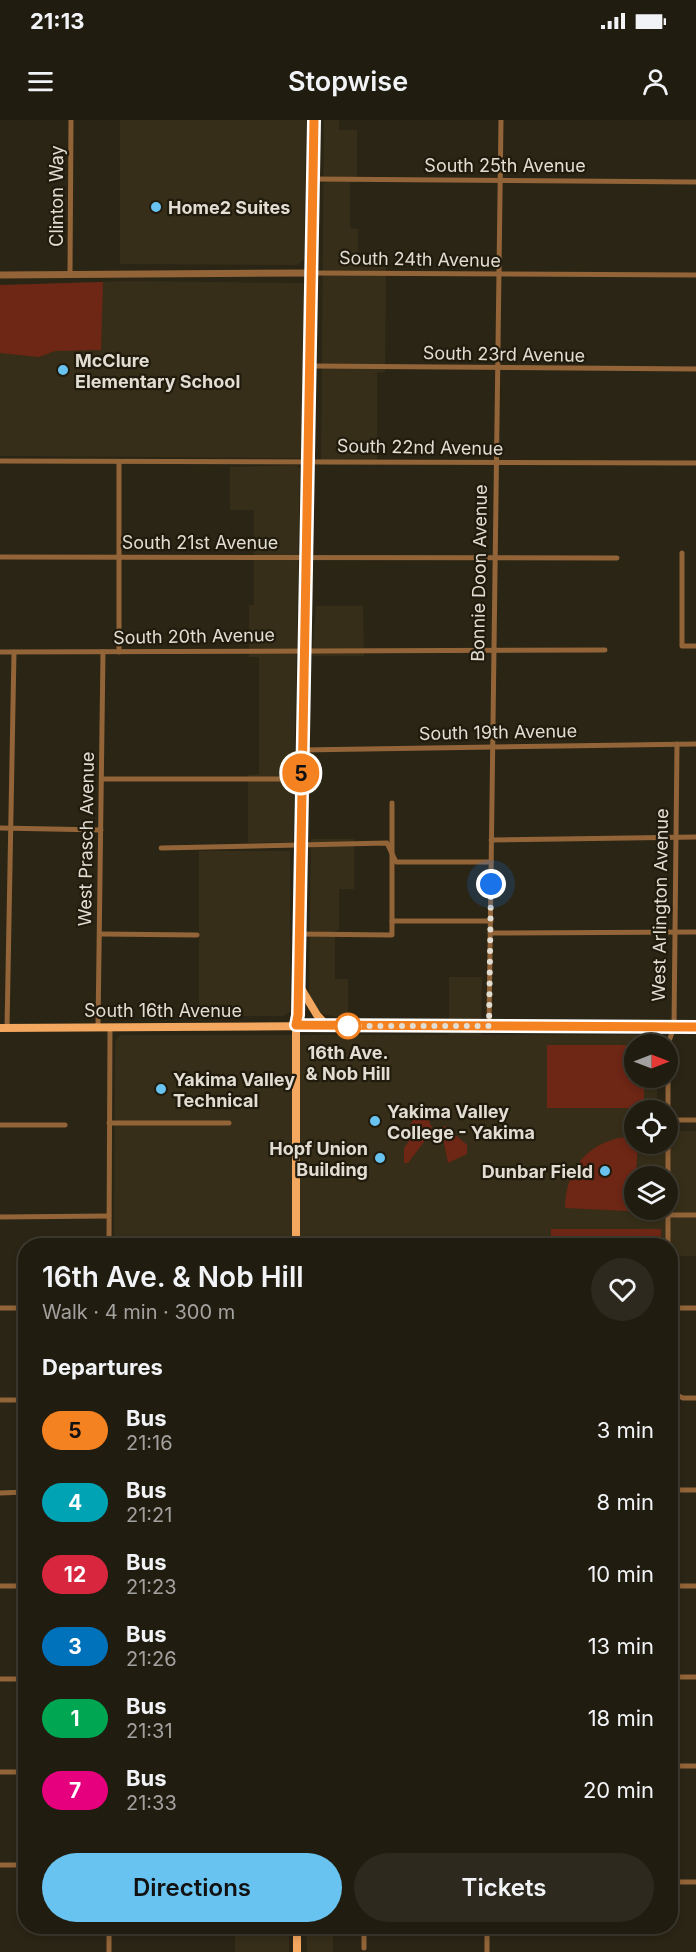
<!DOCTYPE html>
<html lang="en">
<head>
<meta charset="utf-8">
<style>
	:root { --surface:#201c10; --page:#2d291e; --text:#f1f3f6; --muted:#a2a19f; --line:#3d3a30; --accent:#69c3f1 }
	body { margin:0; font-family:Inter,sans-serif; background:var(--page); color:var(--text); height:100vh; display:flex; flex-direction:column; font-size:22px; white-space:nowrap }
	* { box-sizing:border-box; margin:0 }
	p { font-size:20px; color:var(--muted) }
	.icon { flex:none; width:33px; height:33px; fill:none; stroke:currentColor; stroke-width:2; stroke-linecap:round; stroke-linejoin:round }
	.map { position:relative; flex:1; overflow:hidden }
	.sheet { position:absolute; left:18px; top:1118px; width:660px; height:696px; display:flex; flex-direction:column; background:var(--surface); border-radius:24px; box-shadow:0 3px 9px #0003,0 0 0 2px var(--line) }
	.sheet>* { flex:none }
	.badge { padding:0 12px; border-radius:20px; font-size:21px; line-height:39px }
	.needle { width:39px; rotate:90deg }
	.buttons { position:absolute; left:624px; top:914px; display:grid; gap:12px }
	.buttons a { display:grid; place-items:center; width:54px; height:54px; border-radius:50%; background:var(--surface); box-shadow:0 3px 9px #0003,0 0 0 2px var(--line); font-size:30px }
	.you { position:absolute; width:30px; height:30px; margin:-15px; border:4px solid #fff; border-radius:50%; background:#1a73e8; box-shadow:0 0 0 9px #1a73e833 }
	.map>.badge { position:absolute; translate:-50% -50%; box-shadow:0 0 0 3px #fff }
	h2 { padding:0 24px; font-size:22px; line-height:54px }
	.round { display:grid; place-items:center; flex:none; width:63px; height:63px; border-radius:32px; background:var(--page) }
	.head { display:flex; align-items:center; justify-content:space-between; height:102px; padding:0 24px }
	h1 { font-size:28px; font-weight:600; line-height:45px }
	.action { display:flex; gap:12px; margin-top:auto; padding:12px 24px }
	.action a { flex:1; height:69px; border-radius:36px; background:var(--accent); color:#111; font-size:24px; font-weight:600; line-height:69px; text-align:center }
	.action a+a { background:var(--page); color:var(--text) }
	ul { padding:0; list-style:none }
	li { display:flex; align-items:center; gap:18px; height:72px; padding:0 24px }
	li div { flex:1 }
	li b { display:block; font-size:22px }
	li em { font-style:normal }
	li .badge { min-width:66px; font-weight:700; text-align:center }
	.status { display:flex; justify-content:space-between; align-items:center; height:42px; padding:0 30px; background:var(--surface); direction:ltr }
	.status svg { height:16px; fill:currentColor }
	header { display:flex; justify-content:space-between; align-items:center; height:78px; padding:0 24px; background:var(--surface); font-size:27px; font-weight:600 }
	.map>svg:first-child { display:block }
	.built { fill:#362e18; fill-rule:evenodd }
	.green { fill:#6e2615 }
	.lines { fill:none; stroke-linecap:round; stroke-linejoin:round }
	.minor { stroke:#926438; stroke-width:5 }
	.tertiary { stroke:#926438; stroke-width:7 }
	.primary { stroke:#f4a75e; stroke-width:8 }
	.line-casing { stroke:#fff; stroke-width:14 }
	.line { stroke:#f58220; stroke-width:9 }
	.walk { stroke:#e1ddd3; stroke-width:6; stroke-dasharray:0 10.8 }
	.poi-dot { fill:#69c3f1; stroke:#201b0c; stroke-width:2 }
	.stop-dot { fill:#fff; stroke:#f58220; stroke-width:3 }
	.labels { text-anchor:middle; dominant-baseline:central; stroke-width:4.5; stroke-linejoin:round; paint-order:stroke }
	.street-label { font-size:18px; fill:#e1ddd3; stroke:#201b0c }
	.poi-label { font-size:18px; font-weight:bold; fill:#e1ddd3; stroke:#201b0c; text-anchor:start }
	.stop-label { font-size:18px; font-weight:bold; fill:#e1ddd3; stroke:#201b0c }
</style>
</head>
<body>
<div class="status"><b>21:13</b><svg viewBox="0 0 49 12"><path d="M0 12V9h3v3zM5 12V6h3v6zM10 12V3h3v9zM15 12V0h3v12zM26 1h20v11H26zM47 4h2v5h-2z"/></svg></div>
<header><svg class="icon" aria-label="menu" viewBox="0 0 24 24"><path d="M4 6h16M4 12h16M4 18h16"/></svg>Stopwise<svg class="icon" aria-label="person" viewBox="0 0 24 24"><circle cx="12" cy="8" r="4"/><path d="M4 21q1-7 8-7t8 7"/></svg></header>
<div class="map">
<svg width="696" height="1832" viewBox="0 0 696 1832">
	<rect width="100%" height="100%" fill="#2a2515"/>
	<g class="built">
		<path d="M120,0H306L304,139L297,145L120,144Z"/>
		<path d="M324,0H339V10H357V62L350,63V108L358,109V147H386L385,252L377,253V345H321Z"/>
		<path d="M126,161L305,163L304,338L0,336V165Z"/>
		<path d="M297,345L300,349L293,722L248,723V655L259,654V537H249V485H254V390H230V347Z"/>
		<path d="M316,486H363L364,536H312Z"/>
		<path d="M311,719H354V769H339V810L335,811V859H348V899L323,894L313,886L309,873Z"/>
		<path d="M199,731H290V892L283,896H199Z"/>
		<path d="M449,857H482L481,915H657V924H634V957H657V990H634V1023H668V1011H696V1136H671L670,1125H114L115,921L120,915H449ZM634,1056H668V1089H634Z"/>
		<rect x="235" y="1806" width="54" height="26"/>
		<path d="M306,1806H333V1832H307Z"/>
	</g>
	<g class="green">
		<path d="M103,162L101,230L55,231L39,237L0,233V165Z"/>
		<path d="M547,925H634V957H644V988H547Z"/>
		<path d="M415,997L428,999L433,1010L408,1043H404V1028L411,1018L410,1005Z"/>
		<path d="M445,1006L467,1025V1034L448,1043L441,1008Z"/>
		<path d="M625,1017H634V1023H638L634,1085L628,1091L565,1088C566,1050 586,1023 625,1017Z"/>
		<rect x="551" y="1109" width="110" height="16"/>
	</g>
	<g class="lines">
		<g class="minor">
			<path d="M313,59L696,62"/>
			<path d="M70,153L71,0"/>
			<path d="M312,153L696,155"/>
			<path d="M311,246L696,249"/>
			<path d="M0,341L696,343"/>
			<path d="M682,433V526H696"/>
			<path d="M0,437L617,438"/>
			<path d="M0,532L605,530"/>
			<path d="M119,532V342"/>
			<path d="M302,630L696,624"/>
			<path d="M102,659H301"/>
			<path d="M0,708L101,710"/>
			<path d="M491,720L696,717"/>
			<path d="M161,728L387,723L396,742H491"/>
			<path d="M392,801H491"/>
			<path d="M490,813L696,812"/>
			<path d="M100,814L197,815"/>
			<path d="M299,814L392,815V683"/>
			<path d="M489,906L501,0"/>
			<path d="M98,907L103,532"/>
			<path d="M7,908L14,532"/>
			<path d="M668,1000H696"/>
			<path d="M109,1003H229"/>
			<path d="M0,1005H65"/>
			<path d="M668,1095H696"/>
			<path d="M0,1097L109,1096"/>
			<path d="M109,1125L110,907"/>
			<path d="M668,1125V924L674,907L677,624"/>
			<path d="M0,1188H26"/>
			<path d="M670,1188H696"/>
			<path d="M670,1272L683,1278H696"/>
			<path d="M670,1273L677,1283V1646"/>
			<path d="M0,1280H26"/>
			<path d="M670,1370H696"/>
			<path d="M0,1373L26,1372"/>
			<path d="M0,1466H26"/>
			<path d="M670,1466H696"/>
			<path d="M670,1557H696"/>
			<path d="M0,1559H26"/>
			<path d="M670,1646H696"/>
			<path d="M0,1652H26"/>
			<path d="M0,1745H26"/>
			<path d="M670,1762H696"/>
			<path d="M364,1806V1828"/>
			<path d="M487,1806V1832"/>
			<path d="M109,1832V1806"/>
		</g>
		<path class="tertiary" d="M0,155L312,153"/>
		<g class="primary">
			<path d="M314,0L299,865L317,895L327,906"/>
			<path d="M330,906L696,907"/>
			<path d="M0,908L327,906"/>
			<path d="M296,1125V905L299,868"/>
			<path d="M297,1806V1832"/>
		</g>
	</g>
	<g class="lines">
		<g class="line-casing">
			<path id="line" d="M314,0L298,895L296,905L696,907"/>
		</g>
		<use href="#line" class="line"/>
		<path class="walk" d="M348,906H489L491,764"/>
	</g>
	<g class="poi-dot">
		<circle cx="156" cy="87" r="6"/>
		<circle cx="63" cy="250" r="6"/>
		<circle cx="161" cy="969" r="6"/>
		<circle cx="375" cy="1001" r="6"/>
		<circle cx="380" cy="1038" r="6"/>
		<circle cx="605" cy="1051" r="6"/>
	</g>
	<circle class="stop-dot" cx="348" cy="906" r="12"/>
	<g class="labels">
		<g class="street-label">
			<text x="505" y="45">South 25th Avenue</text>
			<text transform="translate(56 76) rotate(-90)">Clinton Way</text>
			<text transform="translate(420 139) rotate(1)">South 24th Avenue</text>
			<text transform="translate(504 234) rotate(1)">South 23rd Avenue</text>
			<text transform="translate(420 327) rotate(1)">South 22nd Avenue</text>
			<text x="200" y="422">South 21st Avenue</text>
			<text transform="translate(479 453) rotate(-89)">Bonnie Doon Avenue</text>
			<text transform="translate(194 516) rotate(-1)">South 20th Avenue</text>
			<text transform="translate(498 612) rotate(-1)">South 19th Avenue</text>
			<text transform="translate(86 719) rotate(-89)">West Prasch Avenue</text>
			<text transform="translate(660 785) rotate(-89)">West Arlington Avenue</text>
			<text x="163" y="890">South 16th Avenue</text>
		</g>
		<g class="poi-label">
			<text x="168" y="87">Home2 Suites</text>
			<text x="75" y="240">McClure<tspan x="75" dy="21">Elementary School</tspan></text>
			<text x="173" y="959">Yakima Valley<tspan x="173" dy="21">Technical</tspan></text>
			<text x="387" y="991">Yakima Valley<tspan x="387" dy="21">College - Yakima</tspan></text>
			<text x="368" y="1028" text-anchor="end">Hopf Union<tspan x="368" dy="21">Building</tspan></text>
			<text x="593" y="1051" text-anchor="end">Dunbar Field</text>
		</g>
		<g class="stop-label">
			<text x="348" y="932">16th Ave.<tspan x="348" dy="21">&amp; Nob Hill</tspan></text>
		</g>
	</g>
</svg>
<div class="buttons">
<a><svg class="needle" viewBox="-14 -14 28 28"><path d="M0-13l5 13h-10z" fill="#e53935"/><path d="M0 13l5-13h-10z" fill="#a2a19f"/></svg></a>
<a><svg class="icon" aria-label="locate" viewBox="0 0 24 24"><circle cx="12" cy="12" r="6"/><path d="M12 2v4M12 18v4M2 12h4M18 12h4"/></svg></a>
<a><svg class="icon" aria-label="layers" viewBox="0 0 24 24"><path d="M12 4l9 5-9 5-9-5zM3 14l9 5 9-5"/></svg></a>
</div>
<div class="you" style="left:491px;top:764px"></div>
<b class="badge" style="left:301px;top:653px;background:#f58220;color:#111">5</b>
<section class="sheet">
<div class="head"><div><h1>16th Ave. &amp; Nob Hill</h1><p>Walk · 4 min · 300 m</p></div><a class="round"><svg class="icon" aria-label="heart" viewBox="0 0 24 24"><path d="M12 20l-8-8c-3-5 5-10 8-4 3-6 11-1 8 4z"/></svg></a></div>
<h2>Departures</h2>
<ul>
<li><span class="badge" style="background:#f58220;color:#111">5</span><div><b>Bus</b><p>21:16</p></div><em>3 min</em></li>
<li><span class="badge" style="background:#00a3b4;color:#fff">4</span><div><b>Bus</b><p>21:21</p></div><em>8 min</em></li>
<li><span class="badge" style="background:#d7263d;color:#fff">12</span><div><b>Bus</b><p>21:23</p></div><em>10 min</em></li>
<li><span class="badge" style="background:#0072bc;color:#fff">3</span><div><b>Bus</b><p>21:26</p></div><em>13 min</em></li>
<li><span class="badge" style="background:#00a651;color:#fff">1</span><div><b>Bus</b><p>21:31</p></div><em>18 min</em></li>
<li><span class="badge" style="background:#e6007e;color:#fff">7</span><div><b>Bus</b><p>21:33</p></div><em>20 min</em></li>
</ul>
<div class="action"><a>Directions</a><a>Tickets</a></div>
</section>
</div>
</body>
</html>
